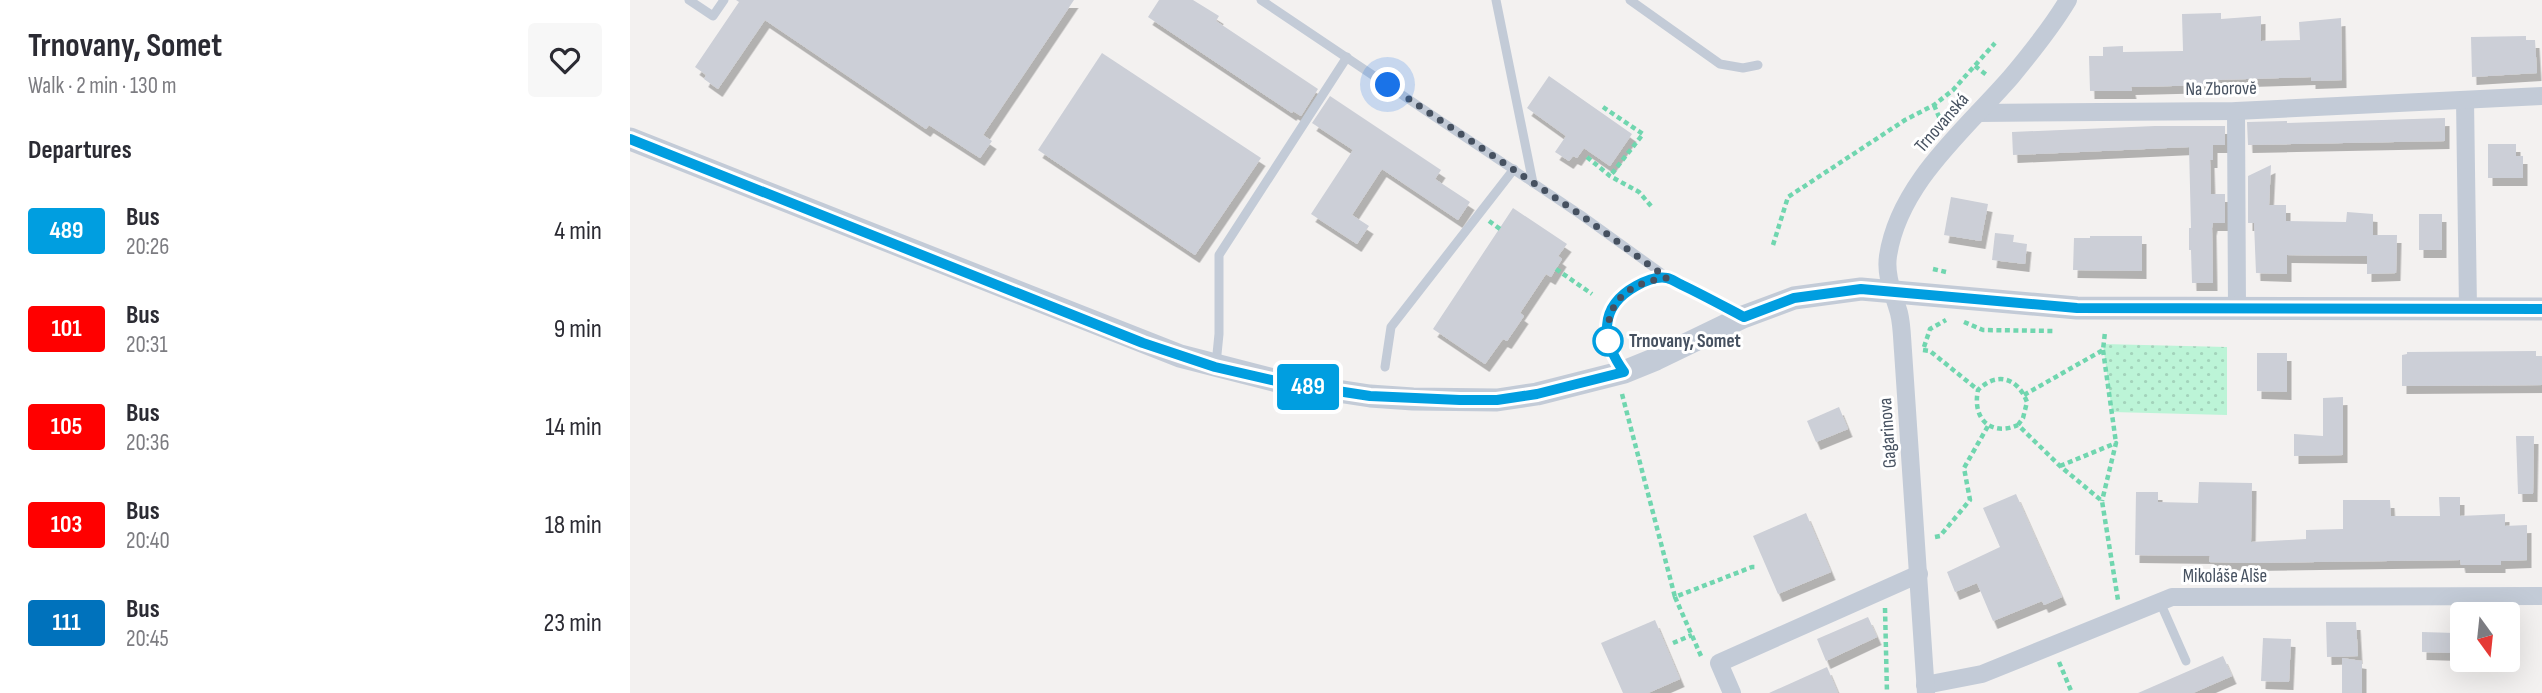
<!DOCTYPE html>
<html lang="en">
<head>
<meta charset="utf-8">
<style>
	:root { --surface:#fff; --page:#f7f7f7; --text:#2b2b33; --muted:#7c7c81 }
	body { margin:0; font-family:"Sofia Sans Condensed",sans-serif; background:var(--page); color:var(--text); height:100vh; display:flex; flex-direction:column; font-size:26px; white-space:nowrap }
	* { box-sizing:border-box; margin:0 }
	p { font-size:23px; color:var(--muted) }
	.icon { flex:none; width:38px; height:38px; fill:none; stroke:currentColor; stroke-width:2; stroke-linecap:round; stroke-linejoin:round }
	.map { position:relative; flex:1; overflow:hidden }
	.panel { display:flex; flex-direction:column; background:var(--surface); width:630px }
	.panel>* { flex:none }
	.badge { padding:0 14px; border-radius:5px; font-size:24px; line-height:46px }
	.needle { width:46px; rotate:165deg }
	.controls { position:absolute; left:1820px; top:602px; display:grid; gap:14px }
	.controls a { display:grid; place-items:center; width:70px; height:70px; border-radius:7px; background:var(--surface); box-shadow:0 7px 28px #0002; font-size:35px }
	.you { position:absolute; width:35px; height:35px; margin:-18px; border:5px solid #fff; border-radius:50%; background:#1a73e8; box-shadow:0 0 0 10px #1a73e833 }
	.map>.badge { position:absolute; translate:-50% -50%; box-shadow:0 0 0 4px #fff }
	h2 { padding:0 28px; font-size:26px; line-height:63px }
	.round { display:grid; place-items:center; flex:none; width:74px; height:74px; border-radius:7px; background:var(--page) }
	.overview { display:flex; align-items:center; justify-content:space-between; height:119px; padding:0 28px }
	h1 { font-size:33px; font-weight:700; line-height:52px }
	ul { padding:0; list-style:none }
	li { display:flex; align-items:center; gap:21px; height:98px; padding:0 28px }
	li div { flex:1 }
	li b { display:block; font-size:26px }
	li em { font-style:normal }
	li .badge { min-width:77px; font-weight:700; text-align:center }
	main { display:flex; flex:1; min-height:0 }
	.map>svg:first-child { display:block }
	.grass { fill:url(#grass-dots) }
	.building { fill:#cccfd7; filter:url(#shadow) }
	.lines { fill:none; stroke-linecap:round; stroke-linejoin:round }
	.path { stroke:#70d6af; stroke-width:4.5; stroke-dasharray:5 3.5; stroke-linecap:butt }
	.service { stroke:#c3cbd7; stroke-width:9 }
	.minor { stroke:#c3cbd7; stroke-width:18 }
	.tertiary { stroke:#c3cbd7; stroke-width:23 }
	.line-casing { stroke:#fff; stroke-width:16 }
	.line { stroke:#009ee0; stroke-width:10 }
	.walk { stroke:#465160; stroke-width:7; stroke-dasharray:0 12.6 }
	.stop-dot { fill:#fff; stroke:#009ee0; stroke-width:3.5 }
	.labels { text-anchor:middle; dominant-baseline:central; stroke-width:6; stroke-linejoin:round; paint-order:stroke }
	.street-label { font-size:19px; fill:#465160; stroke:#fff }
	.stop-label { font-size:19px; font-weight:bold; fill:#465160; stroke:#fff; text-anchor:start }
</style>
</head>
<body>
<main>
<section class="panel">
<div class="overview"><div><h1>Trnovany, Somet</h1><p>Walk · 2 min · 130 m</p></div><a class="round"><svg class="icon" aria-label="heart" viewBox="0 0 24 24"><path d="M12 20l-8-8c-3-5 5-10 8-4 3-6 11-1 8 4z"/></svg></a></div>
<h2>Departures</h2>
<ul>
<li><span class="badge" style="background:#009ee0;color:#fff">489</span><div><b>Bus</b><p>20:26</p></div><em>4 min</em></li>
<li><span class="badge" style="background:#f00;color:#fff">101</span><div><b>Bus</b><p>20:31</p></div><em>9 min</em></li>
<li><span class="badge" style="background:#f00;color:#fff">105</span><div><b>Bus</b><p>20:36</p></div><em>14 min</em></li>
<li><span class="badge" style="background:#f00;color:#fff">103</span><div><b>Bus</b><p>20:40</p></div><em>18 min</em></li>
<li><span class="badge" style="background:#0072bc;color:#fff">111</span><div><b>Bus</b><p>20:45</p></div><em>23 min</em></li>
</ul>
</section>
<div class="map">
<svg width="1912" height="693" viewBox="0 0 1912 693">
	<defs>
		<pattern id="grass-dots" width="8" height="8" patternUnits="userSpaceOnUse" patternTransform="scale(1.75)"><rect width="8" height="8" fill="#bcf4d7"/><path d="M2 2h.1M6 6h.1" fill="none" stroke="#a3d3bb" stroke-width="1.8" stroke-linecap="round"/></pattern>
		<filter id="shadow"><feDropShadow dx="4.5" dy="8" stdDeviation="0" flood-color="#0004"/></filter>
	</defs>
	<rect width="100%" height="100%" fill="#f3f1f0"/>
	<path class="grass" d="M1473,344L1597,347V415L1482,412Z"/>
	<g class="building">
		<path d="M106,0H444L353,135L362,141L350,158L299,125L296,129L135,20L88,89L74,79L76,75L65,67L109,2Z"/>
		<path d="M529,0H563L589,16L586,21L688,89L671,116L663,111L662,113L518,17Z"/>
		<path d="M1591,13V19L1631,16V41L1670,40L1669,22L1711,18L1712,80L1681,81V77L1584,80V85L1501,87L1502,91H1460L1459,56H1473V47L1493,46V52L1553,51L1552,14Z"/>
		<path d="M1896,36V40H1905L1907,73L1842,77L1841,37Z"/>
		<path d="M472,53L631,158L565,255L408,150Z"/>
		<path d="M919,76L1002,134L980,166L954,148L947,158L943,156L939,161L925,152L936,136L897,108Z"/>
		<path d="M700,96L811,170L805,179L840,202L828,220L752,169L722,215L739,226L727,244L681,214L723,150L682,123Z"/>
		<path d="M1815,118V141L1618,145L1617,122L1657,121V123Z"/>
		<path d="M1525,126H1595V145H1583V160H1580L1581,194H1595V223H1583L1582,228L1583,283H1562L1561,250H1559V228H1561L1559,147L1383,155L1382,132Z"/>
		<path d="M1858,144H1886V156H1893V178H1858Z"/>
		<path d="M1641,165L1639,205H1656V221L1716,222L1717,212L1743,214V235H1767L1766,273L1737,274V256L1657,255V274L1626,273L1624,223H1618V176Z"/>
		<path d="M1321,197L1358,204L1351,241L1314,235Z"/>
		<path d="M883,208L937,244L928,256L932,259L921,277L916,274L890,313L894,316L877,341L873,339L855,364L803,329Z"/>
		<rect x="1789" y="214" width="23" height="36"/>
		<path d="M1365,233L1384,235L1383,242L1397,244L1395,264L1362,260Z"/>
		<path d="M1460,236H1512V271L1443,270L1444,238H1460Z"/>
		<path d="M1906,351V356H1912V385L1772,386V355L1777,354V352Z"/>
		<path d="M1627,353H1657V392L1627,391Z"/>
		<path d="M1713,397V455L1664,456V434L1693,436V398Z"/>
		<path d="M1209,407L1218,429L1186,442L1177,421Z"/>
		<path d="M1886,436H1904L1903,494H1888Z"/>
		<path d="M1569,482L1622,483L1621,542L1676,539V530L1713,529V500H1760L1761,516H1810L1809,497H1830V516L1875,514V526L1897,525V560L1871,561V565H1831L1830,560L1617,563L1579,562L1580,556L1505,555L1506,492H1528V502L1568,503Z"/>
		<path d="M1386,494L1432,597L1414,605L1412,601L1363,621L1347,583L1325,592L1317,572L1370,547L1353,508Z"/>
		<path d="M1176,513L1201,572L1148,594L1123,536Z"/>
		<path d="M1238,617L1247,637L1196,661L1187,639Z"/>
		<path d="M1025,620L1050,679L1018,693H993L971,643Z"/>
		<path d="M1696,622H1726L1728,656L1697,657Z"/>
		<path d="M1792,632L1825,633V653L1792,652Z"/>
		<path d="M1633,638L1661,639L1659,682L1631,681Z"/>
		<path d="M1593,656L1602,676L1563,693H1508Z"/>
		<path d="M1712,658L1732,661V693H1712Z"/>
		<path d="M1197,667L1208,693H1139Z"/>
	</g>
	<g class="lines">
		<g class="path">
			<path d="M1345,66L1358,76"/>
			<path d="M1304,105L1312,124"/>
			<path d="M973,107L1013,134L980,176"/>
			<path d="M957,157L980,176L1009,192L1021,206"/>
			<path d="M859,221L870,229"/>
			<path d="M1143,245L1158,197L1275,120L1304,105L1323,90L1365,43"/>
			<path d="M926,269L962,294"/>
			<path d="M1303,269L1316,272"/>
			<path d="M1334,322L1353,330L1425,331"/>
			<path d="M1294,347L1300,329L1316,320"/>
			<path d="M1293,350L1300,351L1348,390"/>
			<path d="M1473,350L1486,443"/>
			<path d="M992,394L1045,597"/>
			<path d="M1394,395L1473,350L1475,332"/>
			<path d="M1388,425L1393,418L1397,402C1388,378 1367,371 1348,390C1342,418 1360,437 1388,425L1430,466L1472,501L1488,600"/>
			<path d="M1430,466L1486,443L1472,501"/>
			<path d="M1305,537L1310,536L1340,500L1334,468L1358,426"/>
			<path d="M1255,608L1257,693"/>
			<path d="M1043,643L1062,635"/>
			<path d="M1071,656L1045,597L1122,567H1127"/>
			<path d="M1429,662L1442,693"/>
		</g>
		<g class="service">
			<path d="M59,0L83,16L94,0"/>
			<path d="M631,0L951,215L1037,277L1109,315"/>
			<path d="M866,0L903,183"/>
			<path d="M1000,0L1090,64L1113,68L1128,65"/>
			<path d="M586,364L589,334V255L717,57"/>
			<path d="M755,367L761,327L884,169"/>
			<path d="M992,369C959,323 984,285 1037,277"/>
			<path d="M1530,602L1556,661"/>
		</g>
		<g class="minor">
			<path d="M1835,100L1838,309"/>
			<path d="M1606,111L1607,309"/>
			<path d="M1348,113L1606,111L1912,96"/>
			<path d="M1295,685L1352,674L1542,597L1912,596"/>
			<path d="M1102,693L1089,663L1289,574"/>
			<path d="M1296,693L1273,351C1272,339 1272,325 1269,313C1264,295 1255,276 1258,256C1269,183 1335,130 1381,77C1401,53 1422,27 1438,0"/>
		</g>
		<path class="tertiary" d="M0,139L550,356L655,383L740,396L783,399L867,400L907,394L994,372L1026,359L1113,317L1164,298L1231,289L1447,308L1912,309"/>
	</g>
	<g class="lines">
		<g class="line-casing">
			<path id="line" d="M0,139L513,343L585,367L655,383L740,396L830,400H867L907,394L994,372C971,340 968,307 1006,286C1015,281 1027,276 1037,278C1042,279 1047,283 1052,285C1073,295 1093,306 1114,317L1164,298L1231,289L1447,308L1912,309"/>
		</g>
		<use href="#line" class="line"/>
		<path class="walk" d="M758,85L951,215L1037,278C998,283 975,301 978,341"/>
	</g>
	<circle class="stop-dot" cx="978" cy="341" r="14"/>
	<g class="labels">
		<g class="street-label">
			<text transform="translate(1591 89) rotate(-1)">Na Zborově</text>
			<text transform="translate(1312 123) rotate(-49)">Trnovanská</text>
			<text transform="translate(1258 433) rotate(-94)">Gagarinova</text>
			<text x="1595" y="576">Mikoláše Alše</text>
		</g>
		<g class="stop-label">
			<text x="999" y="341">Trnovany, Somet</text>
		</g>
	</g>
</svg>
<div class="controls">
<a><svg class="needle" viewBox="-14 -14 28 28"><path d="M0-13l5 13h-10z" fill="#e53935"/><path d="M0 13l5-13h-10z" fill="#7c7c81"/></svg></a>
</div>
<div class="you" style="left:758px;top:85px"></div>
<b class="badge" style="left:678px;top:387px;background:#009ee0;color:#fff">489</b>
</div>
</main>
</body>
</html>
